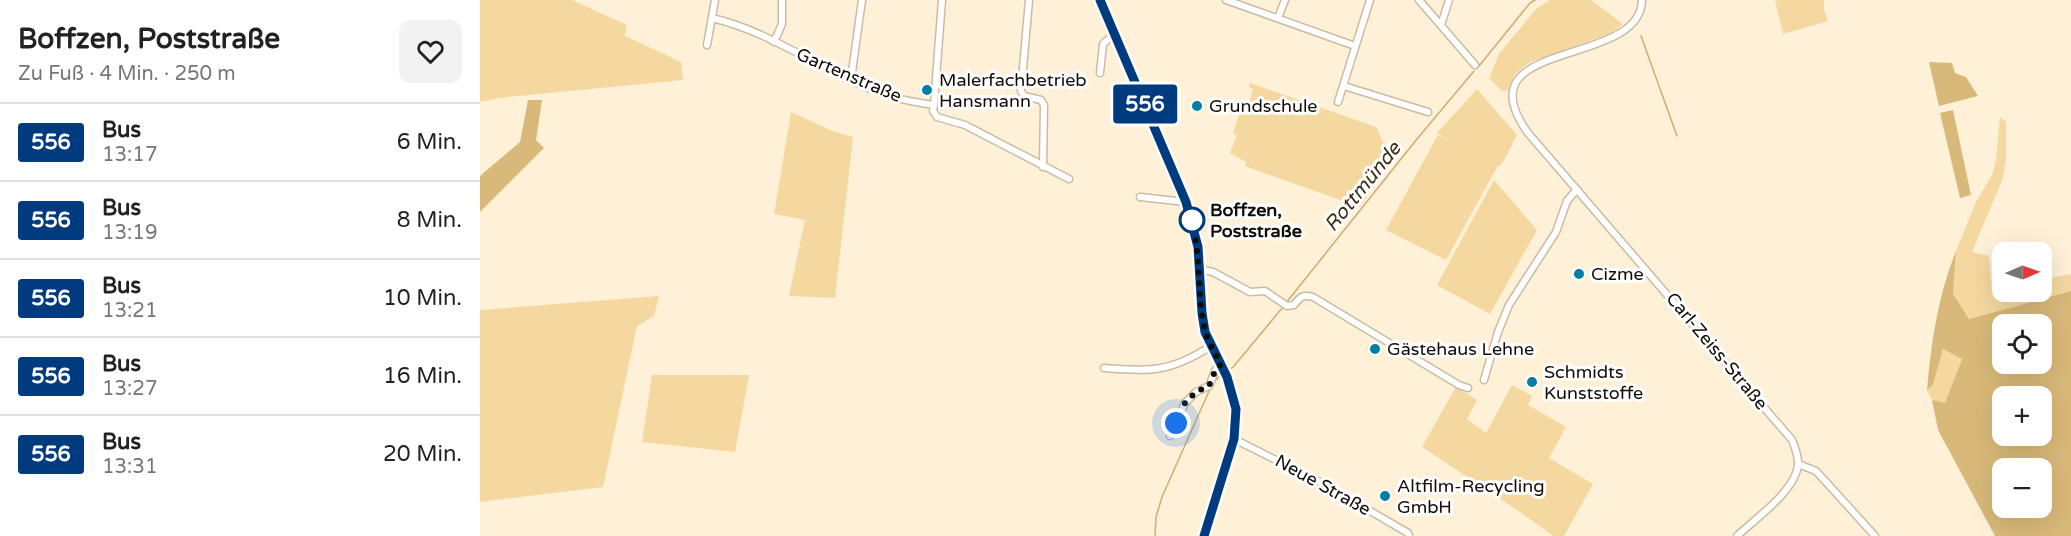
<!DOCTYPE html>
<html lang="de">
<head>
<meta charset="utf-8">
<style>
	:root { --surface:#fff; --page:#f2f2f2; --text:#222; --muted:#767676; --line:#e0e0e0 }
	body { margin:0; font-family:"Varela Round",sans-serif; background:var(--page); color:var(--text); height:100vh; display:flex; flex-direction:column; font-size:22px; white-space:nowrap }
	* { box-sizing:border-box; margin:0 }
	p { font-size:20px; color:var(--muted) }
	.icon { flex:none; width:33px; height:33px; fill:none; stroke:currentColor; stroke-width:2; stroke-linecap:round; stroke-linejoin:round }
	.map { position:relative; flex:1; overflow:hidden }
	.panel { display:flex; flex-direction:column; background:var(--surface); width:480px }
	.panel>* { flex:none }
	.badge { padding:0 12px; border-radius:4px; font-size:21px; line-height:39px }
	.needle { width:39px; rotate:88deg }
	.tools { position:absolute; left:1512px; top:242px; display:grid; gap:12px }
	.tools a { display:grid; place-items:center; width:60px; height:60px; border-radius:12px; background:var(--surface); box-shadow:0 6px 24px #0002; font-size:30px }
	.you { position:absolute; width:30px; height:30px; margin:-15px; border:4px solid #fff; border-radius:50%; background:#1a73e8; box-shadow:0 0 0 9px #1a73e833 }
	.map>.badge { position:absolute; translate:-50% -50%; box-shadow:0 0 0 3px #fff }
	.round { display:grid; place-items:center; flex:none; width:63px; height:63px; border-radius:12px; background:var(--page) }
	.headline { display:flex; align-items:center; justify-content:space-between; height:102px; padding:0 18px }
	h1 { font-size:28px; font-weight:700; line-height:45px }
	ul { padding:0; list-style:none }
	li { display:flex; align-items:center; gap:18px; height:78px; padding:0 18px; border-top:2px solid var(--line) }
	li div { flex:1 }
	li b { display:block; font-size:22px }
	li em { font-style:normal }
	li .badge { min-width:66px; font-weight:700; text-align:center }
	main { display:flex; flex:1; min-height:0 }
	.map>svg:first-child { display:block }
	.green { fill:#f5d8a0 }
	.forest { fill:#d9b979; fill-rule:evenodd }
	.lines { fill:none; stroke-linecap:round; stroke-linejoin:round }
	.stream { stroke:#ceae6f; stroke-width:1.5 }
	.street-casing { stroke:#c9bca4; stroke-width:9 }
	.secondary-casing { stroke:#c9bca4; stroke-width:11 }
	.street { stroke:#fff; stroke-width:6 }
	.secondary { stroke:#ebe0c8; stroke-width:8 }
	.line-casing { stroke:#fff; stroke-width:14 }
	.line { stroke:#003b80; stroke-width:9 }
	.walk { stroke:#110c05; stroke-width:6; stroke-dasharray:0 10.8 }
	.poi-dot { fill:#007fa4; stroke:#fff; stroke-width:2 }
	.stop-dot { fill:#fff; stroke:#003b80; stroke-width:3 }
	.labels { text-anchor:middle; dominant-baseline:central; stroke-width:6; stroke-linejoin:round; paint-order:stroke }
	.street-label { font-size:18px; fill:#110c05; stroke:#fff }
	.poi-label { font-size:18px; fill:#110c05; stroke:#fff; text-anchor:start }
	.stop-label { font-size:18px; font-weight:bold; fill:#110c05; stroke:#fff; text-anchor:start }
	.water-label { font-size:20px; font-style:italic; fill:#3d2f12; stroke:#fff }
</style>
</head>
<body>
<main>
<section class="panel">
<div class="headline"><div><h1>Boffzen, Poststraße</h1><p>Zu Fuß · 4 Min. · 250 m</p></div><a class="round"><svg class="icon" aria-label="heart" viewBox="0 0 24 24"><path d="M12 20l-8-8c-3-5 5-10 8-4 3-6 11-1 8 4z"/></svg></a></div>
<ul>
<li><span class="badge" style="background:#003b80;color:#fff">556</span><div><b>Bus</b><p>13:17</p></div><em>6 Min.</em></li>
<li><span class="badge" style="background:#003b80;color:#fff">556</span><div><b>Bus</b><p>13:19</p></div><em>8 Min.</em></li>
<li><span class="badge" style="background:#003b80;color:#fff">556</span><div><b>Bus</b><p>13:21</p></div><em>10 Min.</em></li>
<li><span class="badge" style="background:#003b80;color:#fff">556</span><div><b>Bus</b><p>13:27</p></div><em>16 Min.</em></li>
<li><span class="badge" style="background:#003b80;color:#fff">556</span><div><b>Bus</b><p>13:31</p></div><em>20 Min.</em></li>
</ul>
</section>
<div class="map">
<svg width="1591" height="536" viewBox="0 0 1591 536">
	<rect width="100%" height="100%" fill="#fef1d7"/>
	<g class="green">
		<path d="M0,0H92L147,25L145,36L201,62L203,80L19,98L0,102Z"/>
		<path d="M1070,0H1111L1143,24L1131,33L1048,63L1035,74L1028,90L1022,91L1009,78L1019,54L1056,9Z"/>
		<path d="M1295,0H1344V10L1348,21L1303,34Z"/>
		<path d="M770,83L896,127C916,164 900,176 880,207L765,166L766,162L750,153L757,135L753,133L763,102L769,104L773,89L769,87Z"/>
		<path d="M997,89L1037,135L1022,164L1017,167L966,260L906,230L958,135L970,141L957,133Z"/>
		<path d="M311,112L352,131L373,137L355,298L309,296L325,220L294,214Z"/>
		<path d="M1520,117L1526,122V161L1523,178L1492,252L1509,256L1512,291L1522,288V291H1562V280L1591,274V291L1489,319L1473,294L1476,251L1496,202L1513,173L1516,160Z"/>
		<path d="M1014,180L1057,230L1010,314L957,285Z"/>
		<path d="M179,296L174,316L157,326L123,487L0,502V310Z"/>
		<path d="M1463,349L1482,359L1465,404L1452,400L1447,390L1453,385Z"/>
		<path d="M172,375H269L255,452L162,442Z"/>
		<path d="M1032,385L1052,396L1048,405L1086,427L1069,458L1113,484L1084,536H1073L1037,510L942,447L976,387L997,400L987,419L1006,433Z"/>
	</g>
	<g class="forest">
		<path d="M1449,62L1472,63L1475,73L1486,77L1498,96L1459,106Z"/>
		<path d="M48,100H62L56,140L64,148L0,212V176L40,142Z"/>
		<path d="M1473,110L1491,195L1480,198L1460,113Z"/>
		<path d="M1476,251L1473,294L1489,319L1591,291V536H1515L1458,430L1452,400L1465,403L1482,359L1463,349L1453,385L1447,390C1451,344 1458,295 1476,251ZM1522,324H1562V363H1522ZM1522,396H1562V435H1522ZM1522,468H1562V507H1522Z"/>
	</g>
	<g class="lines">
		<g class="stream">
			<path d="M1161,36L1197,136"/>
			<path d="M999,66L1050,3L1055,0"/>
			<path d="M806,303L937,139L994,71"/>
			<path d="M748,371L754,366L803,307"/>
			<path d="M734,382L741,375"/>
			<path d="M675,536L676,517L682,497L730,389"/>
		</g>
		<g class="street-casing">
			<g id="street">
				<path d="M549,0L541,91L544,96L561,100L564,105L563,167"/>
				<path d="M746,0L875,46"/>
				<path d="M939,0L995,65"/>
				<path d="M1162,0C1161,69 979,37 1048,133L1312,440C1315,447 1318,455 1318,463C1318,489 1275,519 1257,536"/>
				<path d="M232,18C297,33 350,78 413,97C427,101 440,103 454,105L453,111L457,117L485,125L589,179"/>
				<path d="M798,18L805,0"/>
				<path d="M961,25L969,0"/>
				<path d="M294,42L302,24V0"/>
				<path d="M227,45L235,0"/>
				<path d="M620,73L623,44L635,33"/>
				<path d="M371,79L382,0"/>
				<path d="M864,86L948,112"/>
				<path d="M858,102L890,0"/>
				<path d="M454,105L462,0"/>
				<path d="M660,197L706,202"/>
				<path d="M720,269L733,272L770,292L785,291L807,306L814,305C820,297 823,294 833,297L979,385L988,388"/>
				<path d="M624,368C670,372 691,372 731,346"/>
				<path d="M1004,380L1018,332L1029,305L1076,232L1087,201L1097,189"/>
				<path d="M690,436L705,403L716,392L729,386L735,371L741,364"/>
				<path d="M754,439L842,483L928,533L929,536"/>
				<path d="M1318,464L1336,471L1395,536"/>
			</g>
		</g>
		<g class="secondary-casing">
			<path id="secondary" d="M620,0L711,218C721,252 717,287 723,322C728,345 743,363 750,385C765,432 738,490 724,536"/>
		</g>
		<use href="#street" class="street"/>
		<use href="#secondary" class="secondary"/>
	</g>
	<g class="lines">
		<g class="line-casing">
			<path id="line" d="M620,0L706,202L718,247L722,313L725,332L747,377L756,409L754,439L724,536"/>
		</g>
		<use href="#line" class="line"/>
		<path class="walk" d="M696,423L705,403L716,392L729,386L735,371L741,364C735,353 728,342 725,330C716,293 722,256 711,218L712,220"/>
	</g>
	<g class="poi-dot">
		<circle cx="447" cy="90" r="6"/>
		<circle cx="717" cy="106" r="6"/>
		<circle cx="1099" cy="274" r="6"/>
		<circle cx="895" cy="349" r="6"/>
		<circle cx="1052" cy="382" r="6"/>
		<circle cx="905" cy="496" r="6"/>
	</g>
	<circle class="stop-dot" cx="712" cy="220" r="12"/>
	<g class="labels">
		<g class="street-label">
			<text transform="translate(369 75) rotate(23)">Gartenstraße</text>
			<text transform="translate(1237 351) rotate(50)">Carl-Zeiss-Straße</text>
			<text transform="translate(843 485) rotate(29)">Neue Straße</text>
		</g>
		<g class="poi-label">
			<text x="459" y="80">Malerfachbetrieb<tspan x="459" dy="21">Hansmann</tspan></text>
			<text x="729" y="106">Grundschule</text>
			<text x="1111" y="274">Cizme</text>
			<text x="907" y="349">Gästehaus Lehne</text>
			<text x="1064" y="372">Schmidts<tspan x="1064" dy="21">Kunststoffe</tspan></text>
			<text x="917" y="486">Altfilm-Recycling<tspan x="917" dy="21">GmbH</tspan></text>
		</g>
		<g class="stop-label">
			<text x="730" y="210">Boffzen,<tspan x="730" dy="21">Poststraße</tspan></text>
		</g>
		<g class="water-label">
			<text transform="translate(883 187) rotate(-51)">Rottmünde</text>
		</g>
	</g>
</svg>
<div class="tools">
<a><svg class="needle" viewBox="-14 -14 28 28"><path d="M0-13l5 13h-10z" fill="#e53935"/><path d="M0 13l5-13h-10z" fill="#767676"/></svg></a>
<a><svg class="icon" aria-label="locate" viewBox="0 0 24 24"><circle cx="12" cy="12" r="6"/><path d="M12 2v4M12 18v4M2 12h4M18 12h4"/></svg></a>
<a>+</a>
<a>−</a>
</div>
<div class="you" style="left:696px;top:423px"></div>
<b class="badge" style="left:665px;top:104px;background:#003b80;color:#fff">556</b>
</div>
</main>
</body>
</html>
